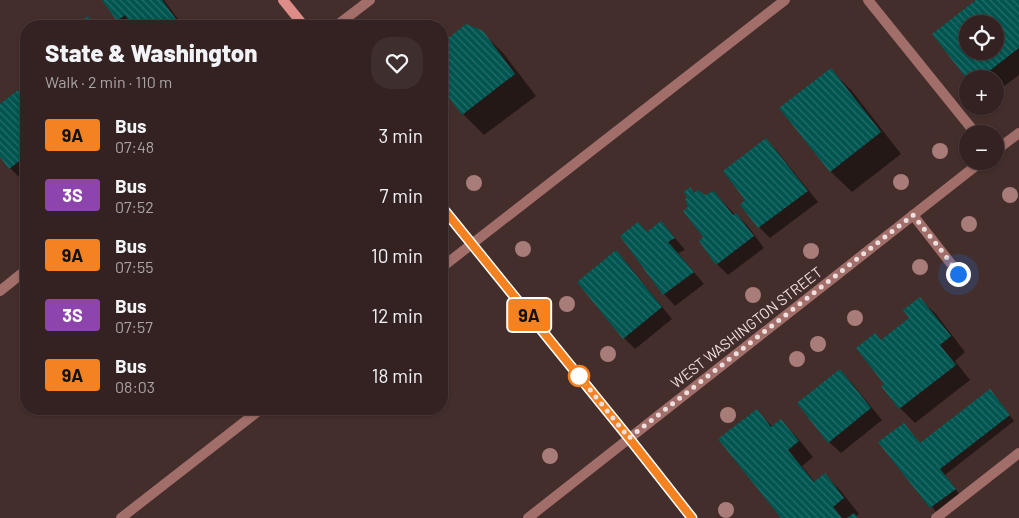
<!DOCTYPE html>
<html lang="en">
<head>
<meta charset="utf-8">
<style>
	:root { --surface:#332221; --page:#3e2f2e; --text:#f1f3f6; --muted:#a9a4a5; --line:#4e3f3f }
	body { margin:0; font-family:Barlow,sans-serif; background:var(--page); color:var(--text); height:100vh; display:flex; flex-direction:column; font-size:19px; white-space:nowrap }
	* { box-sizing:border-box; margin:0 }
	p { font-size:16px; color:var(--muted) }
	.icon { flex:none; width:28px; height:28px; fill:none; stroke:currentColor; stroke-width:2; stroke-linecap:round; stroke-linejoin:round }
	.map { position:relative; flex:1; overflow:hidden }
	.details { position:absolute; left:20px; top:20px; width:428px; height:395px; display:flex; flex-direction:column; background:var(--surface); border-radius:20px; box-shadow:0 1px 4px #0004,0 0 0 1px var(--line) }
	.details>* { flex:none }
	.badge { padding:0 10px; border-radius:4px; font-size:18px; line-height:32px }
	.fabs { position:absolute; left:959px; top:15px; display:grid; gap:10px }
	.fabs a { display:grid; place-items:center; width:45px; height:45px; border-radius:50%; background:var(--surface); box-shadow:0 1px 4px #0004,0 0 0 1px var(--line); font-size:25px }
	.you { position:absolute; width:25px; height:25px; margin:-12px; border:4px solid #fff; border-radius:50%; background:#1a73e8; box-shadow:0 0 0 8px #1a73e833 }
	.map>.badge { position:absolute; translate:-50% -50%; box-shadow:0 0 0 2px #fff }
	.round { display:grid; place-items:center; flex:none; width:52px; height:52px; border-radius:20px; background:var(--page) }
	.summary { display:flex; align-items:center; justify-content:space-between; height:85px; padding:0 25px }
	h1 { font-size:24px; font-weight:800; line-height:38px }
	ul { padding:0; list-style:none }
	li { display:flex; align-items:center; gap:15px; height:60px; padding:0 25px }
	li div { flex:1 }
	li b { display:block; font-size:19px }
	li em { font-style:normal }
	li .badge { min-width:55px; font-weight:700; text-align:center }
	.map>svg:first-child { display:block }
	.shadow { fill:#0007; fill-rule:evenodd }
	.building { fill:url(#building-back-hatch); fill-rule:evenodd }
	.lines { fill:none; stroke-linecap:round; stroke-linejoin:round }
	.service { stroke:#a16e6a; stroke-width:10 }
	.minor { stroke:#a16e6a; stroke-width:10 }
	.secondary { stroke:#de8c88; stroke-width:10 }
	.tree { fill:#a87c79 }
	.line-casing { stroke:#fff; stroke-width:11 }
	.line { stroke:#f58220; stroke-width:8 }
	.walk { stroke:#eddfdd; stroke-width:5; stroke-dasharray:0 9 }
	.stop-dot { fill:#fff; stroke:#f58220; stroke-width:2.5 }
	.labels { text-anchor:middle; dominant-baseline:central; stroke-width:4; stroke-linejoin:round; paint-order:stroke }
	.street-label { font-size:15px; fill:#eddfdd; stroke:#442e2c }
</style>
</head>
<body>
<div class="map">
<svg width="1019" height="518" viewBox="0 0 1019 518">
	<defs>
		<pattern id="building-back-hatch" width="6" height="6" patternUnits="userSpaceOnUse" patternTransform="scale(1.25)"><rect width="6" height="6" fill="#005550"/><path d="M-1 5l2 2M0 0l6 6M5-1l2 2" fill="none" stroke="#266d69"/></pattern>
	</defs>
	<rect width="100%" height="100%" fill="#442e2c"/>
	<g class="shadow">
		<path d="M103,0H164L183,26H124L118,20Z"/>
		<path d="M978,0H1019V75L995,93V79H969L934,35ZM968,24H995V51H968Z"/>
		<path d="M482,32L504,54L536,96L484,135L463,114Z"/>
		<path d="M831,70L852,91L901,154L852,192L830,171Z"/>
		<path d="M26,86V175L21,179L10,168L0,155V106Z"/>
		<path d="M766,140L777,151L818,202L770,238L759,227L747,200Z"/>
		<path d="M714,192L735,215L736,214L747,225L764,248L728,275L717,264L700,241L705,237L689,207L695,195L704,197Z"/>
		<path d="M661,222L672,234L685,250L678,253L704,284L675,306L664,294L638,223L648,233Z"/>
		<path d="M616,252L627,263L672,319L635,349L624,338Z"/>
		<path d="M920,299L936,314L965,352L955,361L970,380L915,423L900,408L886,384L881,341L911,318Z"/>
		<path d="M840,371L851,382L882,420L841,453L829,442Z"/>
		<path d="M995,396L1014,421L945,475L960,495L937,513L880,443L921,445Z"/>
		<path d="M757,411L773,427L781,420L796,436L813,457L802,466L815,482L825,475L840,490L859,514L855,517L857,518H782Z"/>
	</g>
	<g class="building">
		<path d="M102,0H162L181,26H133L125,15L117,21Z"/>
		<path d="M976,0H1019V48L979,79H967L932,34ZM968,24H995V51H968Z"/>
		<path d="M88,16L96,26H75Z"/>
		<path d="M466,24L483,31L515,74L462,115L441,87V44Z"/>
		<path d="M831,68L881,132L830,172L779,108Z"/>
		<path d="M26,84V156L9,169L0,157V104Z"/>
		<path d="M766,138L808,191L758,228L740,205L745,200L723,171Z"/>
		<path d="M690,187L694,193L698,190L705,195L714,191L733,215L736,213L754,236L716,265L699,241L703,237L683,211L688,207L685,199L687,197L684,192Z"/>
		<path d="M661,221L675,238L668,242L694,272L663,295L620,236L638,222L647,232Z"/>
		<path d="M616,250L662,307L623,339L577,282Z"/>
		<path d="M920,297L951,336L940,345L956,365L899,409L881,386L884,384L856,348L875,333L881,340L909,318L903,310Z"/>
		<path d="M840,369L871,408L828,443L797,403Z"/>
		<path d="M990,389L1010,415L940,469L956,489L930,508L878,442L904,423L920,443Z"/>
		<path d="M757,409L771,427L781,419L799,441L788,450L814,482L825,473L844,498L833,507L842,518H781L718,439Z"/>
		<path d="M854,513L858,518H847Z"/>
	</g>
	<g class="lines">
		<g class="service">
			<path d="M868,0L976,134"/>
			<path d="M913,215L959,274"/>
			<path d="M441,268L785,0"/>
			<path d="M121,518L261,409"/>
			<path d="M936,518L1019,453"/>
		</g>
		<g class="minor">
			<path d="M336,26L370,0"/>
			<path d="M995,151L1019,133"/>
			<path d="M0,291L26,270"/>
			<path d="M528,518L982,161"/>
		</g>
		<g class="secondary">
			<path d="M283,0L304,26"/>
			<path d="M441,206L629,438L692,518"/>
		</g>
	</g>
	<g class="tree">
		<circle cx="940" cy="151" r="8"/>
		<circle cx="901" cy="182" r="8"/>
		<circle cx="474" cy="183" r="8"/>
		<circle cx="1010" cy="195" r="8"/>
		<circle cx="969" cy="224" r="8"/>
		<circle cx="523" cy="249" r="8"/>
		<circle cx="811" cy="251" r="8"/>
		<circle cx="920" cy="267" r="8"/>
		<circle cx="753" cy="295" r="8"/>
		<circle cx="567" cy="304" r="8"/>
		<circle cx="855" cy="318" r="8"/>
		<circle cx="818" cy="344" r="8"/>
		<circle cx="608" cy="354" r="8"/>
		<circle cx="797" cy="359" r="8"/>
		<circle cx="728" cy="415" r="8"/>
		<circle cx="550" cy="456" r="8"/>
		<circle cx="726" cy="510" r="8"/>
	</g>
	<g class="lines">
		<g class="line-casing">
			<path id="line" d="M441,206L629,438L692,518"/>
		</g>
		<use href="#line" class="line"/>
		<path class="walk" d="M579,376L629,438L913,215L945,255L958,274"/>
	</g>
	<circle class="stop-dot" cx="579" cy="376" r="10"/>
	<g class="labels">
		<g class="street-label">
			<text transform="translate(746 327) rotate(-38)">WEST WASHINGTON STREET</text>
		</g>
	</g>
</svg>
<div class="fabs">
<a><svg class="icon" aria-label="locate" viewBox="0 0 24 24"><circle cx="12" cy="12" r="6"/><path d="M12 2v4M12 18v4M2 12h4M18 12h4"/></svg></a>
<a>+</a>
<a>−</a>
</div>
<div class="you" style="left:958px;top:274px"></div>
<b class="badge" style="left:529px;top:315px;background:#f58220;color:#111">9A</b>
<section class="details">
<div class="summary"><div><h1>State &amp; Washington</h1><p>Walk · 2 min · 110 m</p></div><a class="round"><svg class="icon" aria-label="heart" viewBox="0 0 24 24"><path d="M12 20l-8-8c-3-5 5-10 8-4 3-6 11-1 8 4z"/></svg></a></div>
<ul>
<li><span class="badge" style="background:#f58220;color:#111">9A</span><div><b>Bus</b><p>07:48</p></div><em>3 min</em></li>
<li><span class="badge" style="background:#8e44ad;color:#fff">3S</span><div><b>Bus</b><p>07:52</p></div><em>7 min</em></li>
<li><span class="badge" style="background:#f58220;color:#111">9A</span><div><b>Bus</b><p>07:55</p></div><em>10 min</em></li>
<li><span class="badge" style="background:#8e44ad;color:#fff">3S</span><div><b>Bus</b><p>07:57</p></div><em>12 min</em></li>
<li><span class="badge" style="background:#f58220;color:#111">9A</span><div><b>Bus</b><p>08:03</p></div><em>18 min</em></li>
</ul>
</section>
</div>
</body>
</html>
